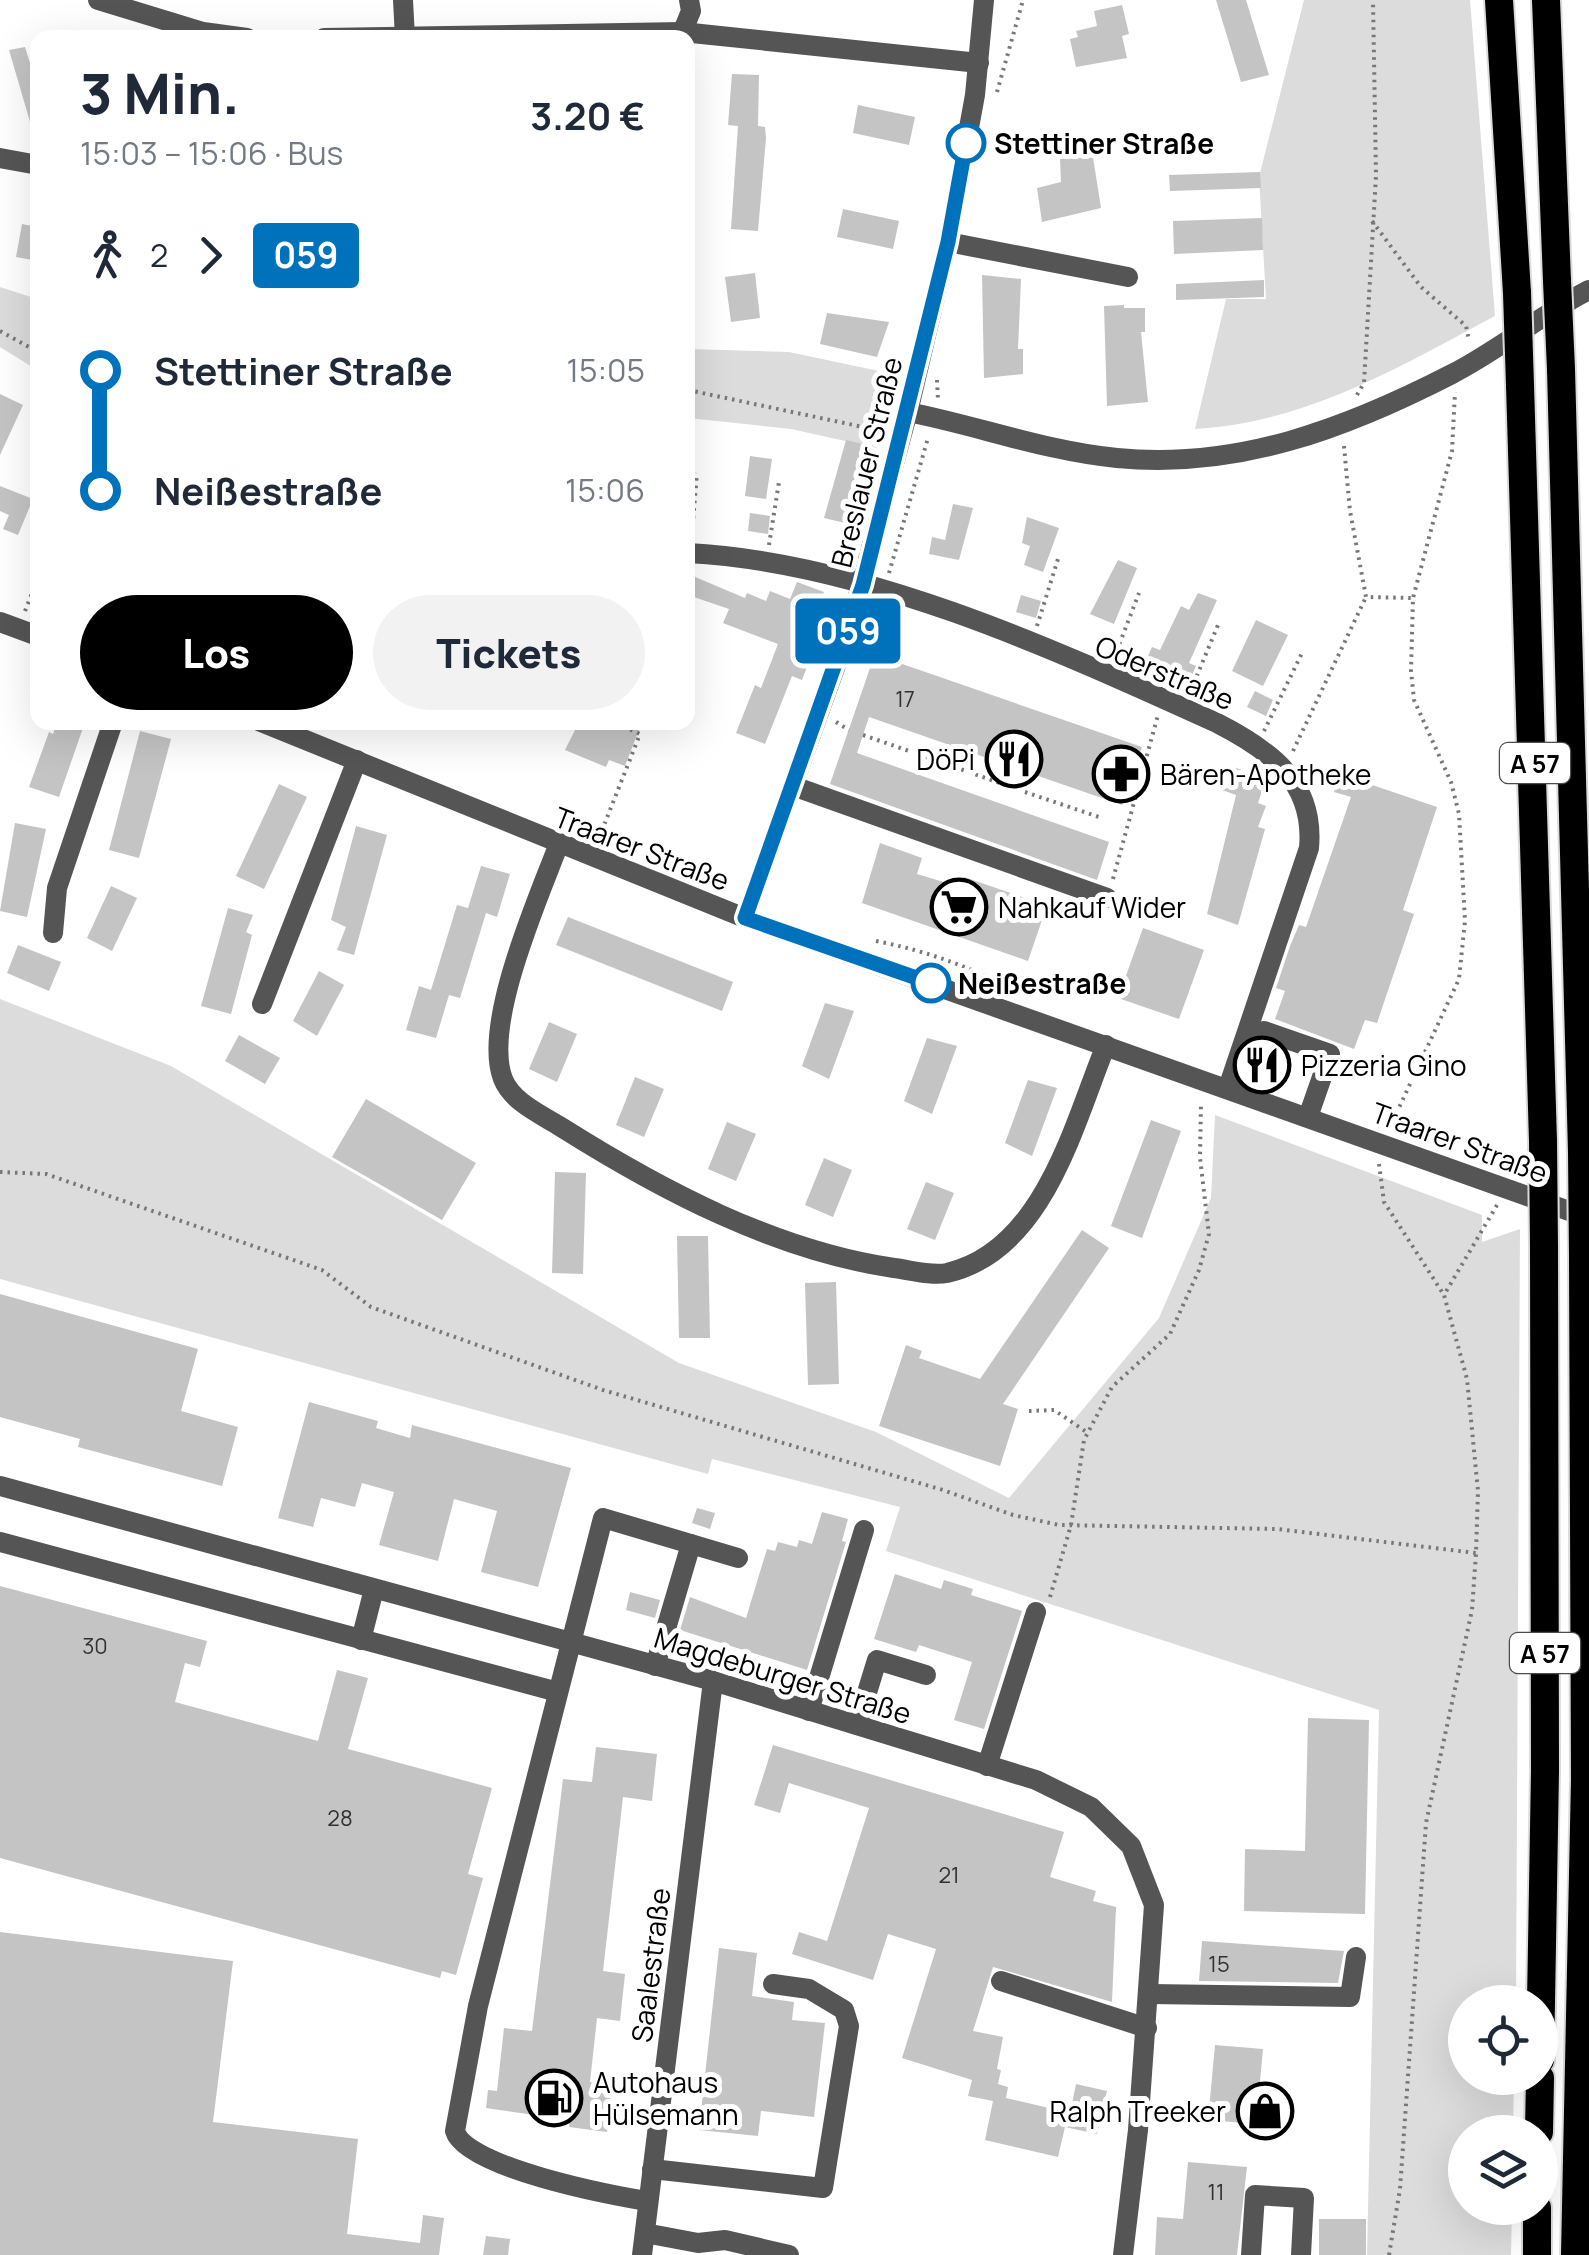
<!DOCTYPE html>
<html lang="de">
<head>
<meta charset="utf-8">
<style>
	:root { --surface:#fff; --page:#f2f2f3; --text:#1f2937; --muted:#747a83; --accent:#000 }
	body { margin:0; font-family:Manrope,sans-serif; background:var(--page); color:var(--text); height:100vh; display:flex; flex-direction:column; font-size:38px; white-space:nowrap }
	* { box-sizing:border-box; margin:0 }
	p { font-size:32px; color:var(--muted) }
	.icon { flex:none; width:55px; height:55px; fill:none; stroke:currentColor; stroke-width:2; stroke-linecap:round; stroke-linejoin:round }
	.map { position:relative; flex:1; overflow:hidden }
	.side { position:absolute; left:30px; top:30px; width:665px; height:700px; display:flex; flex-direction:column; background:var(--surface); border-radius:20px; box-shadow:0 10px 40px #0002 }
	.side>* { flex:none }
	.badge { padding:0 20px; border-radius:8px; font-size:35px; line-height:65px }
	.controls { position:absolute; left:1448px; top:1985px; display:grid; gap:20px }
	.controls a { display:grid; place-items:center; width:110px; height:110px; border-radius:50%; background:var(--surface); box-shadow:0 10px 40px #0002; font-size:50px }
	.map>.badge { position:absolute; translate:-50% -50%; box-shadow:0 0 0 5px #fff }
	.legs { display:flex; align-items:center; gap:15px; height:110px; padding:0 50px; font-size:32px }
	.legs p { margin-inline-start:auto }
	.headline { display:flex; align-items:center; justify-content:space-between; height:170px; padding:0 50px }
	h1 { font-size:55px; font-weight:800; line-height:75px }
	.action { display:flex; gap:20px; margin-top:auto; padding:20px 50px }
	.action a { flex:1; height:115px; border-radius:60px; background:var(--accent); color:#fff; font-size:40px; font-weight:800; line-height:115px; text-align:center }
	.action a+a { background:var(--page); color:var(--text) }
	ul { padding:0 50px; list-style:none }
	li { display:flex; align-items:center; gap:35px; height:120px; font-size:38px }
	li i { display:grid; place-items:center; width:15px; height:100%; margin:0 12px; background:currentColor }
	li i::after { content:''; width:25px; height:25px; margin:-12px; border:8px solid; border-radius:50%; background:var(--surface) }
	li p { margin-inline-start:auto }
	li:first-child i { background:linear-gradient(#0000 50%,currentColor 0) }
	li:last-child i { background:linear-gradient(currentColor 50%,#0000 0) }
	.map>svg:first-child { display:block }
	.green { fill:#dcdcdc }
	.building { fill:#c4c4c4 }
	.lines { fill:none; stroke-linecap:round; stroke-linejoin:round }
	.highway-casing { stroke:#dbdbdb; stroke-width:32 }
	.path { stroke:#777; stroke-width:4; stroke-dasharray:2.5 5; stroke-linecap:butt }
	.minor { stroke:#555; stroke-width:20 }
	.highway { stroke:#000; stroke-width:28 }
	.highway-bridge-casing { stroke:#dbdbdb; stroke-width:32; stroke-linecap:butt }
	.highway-bridge { stroke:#000; stroke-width:28 }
	.line-1-casing { stroke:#fff; stroke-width:22 }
	.line-1 { stroke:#0072bc; stroke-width:15 }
	.stop-1-dot { fill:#fff; stroke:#0072bc; stroke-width:5 }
	.labels { text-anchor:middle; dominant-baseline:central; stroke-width:10; stroke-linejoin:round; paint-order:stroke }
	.number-label { font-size:22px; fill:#313131 }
	.shield { fill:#fff; stroke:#4c4c4c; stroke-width:2.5 }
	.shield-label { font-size:25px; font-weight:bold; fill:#000 }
	.stop-label { font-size:28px; font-weight:bold; fill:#000; stroke:#fff; text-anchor:start }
	.street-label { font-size:28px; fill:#000; stroke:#fff }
	.poi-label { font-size:28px; fill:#000; stroke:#fff; text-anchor:start }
</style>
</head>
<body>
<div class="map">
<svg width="1589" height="2255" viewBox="0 0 1589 2255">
	<rect width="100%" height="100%" fill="#fff"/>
	<g class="green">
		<path d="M1304,0H1470L1495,316C1399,367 1306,423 1195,429L1226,299H1266L1259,177Z"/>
		<path d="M0,287L37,299V370L0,347Z"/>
		<path d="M688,349L789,352L893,374L877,448L791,429L688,418Z"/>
		<path d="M0,999L171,1066L679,1363L876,1432L1009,1498L1159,1318L1211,1198L1215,1115L1482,1215V1242L1520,1229L1516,2002H1465V2078H1514L1513,2132H1465V2208H1512L1511,2255H1367L1379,1710L886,1551L900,1507L712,1459L708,1474L0,1279Z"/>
	</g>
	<g class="building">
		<path d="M1216,0H1246L1269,75L1241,82Z"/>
		<path d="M1122,5L1129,34L1122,36L1127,58L1076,67L1070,39L1078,37L1076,31L1097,26L1094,11Z"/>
		<path d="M25,47L38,88V131L33,132L9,50Z"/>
		<path d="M732,74L759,75L758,126L765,127L766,138L758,231L731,229L738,126L728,125Z"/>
		<path d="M858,105L915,117L909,145L853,133Z"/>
		<path d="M1092,151L1101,208L1042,222L1037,188L1061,182L1060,158Z"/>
		<path d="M1260,172L1261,188L1170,191L1169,175Z"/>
		<path d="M843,209L899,221L893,249L837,237Z"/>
		<path d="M1262,218L1263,250L1174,254L1173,221Z"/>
		<path d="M22,224L38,227V261L16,257Z"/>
		<path d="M755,273L760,318L731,322L725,277Z"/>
		<path d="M982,275L1021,279L1018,349H1023V374L984,378Z"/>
		<path d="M1264,280V297L1176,300V284Z"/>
		<path d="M1124,305V308H1145V332H1141L1148,402L1107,406L1104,306Z"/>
		<path d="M827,313L889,322L877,357L820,344Z"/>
		<path d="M0,394L23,405L0,455Z"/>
		<path d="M846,440L863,444L845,523L824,518Z"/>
		<path d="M750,456L772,459L766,499L745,496Z"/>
		<path d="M0,486L33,499L18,535L3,529L9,515L0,511Z"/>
		<path d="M953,504L973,508L959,560L929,554L932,537L945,540Z"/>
		<path d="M750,513L770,516L768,534L748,531Z"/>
		<path d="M1027,517L1059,528L1043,572L1024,565L1030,546L1022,543Z"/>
		<path d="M1118,560L1137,568L1114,624L1090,614Z"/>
		<path d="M688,574L745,598L747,593L766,601L770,591L790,599L797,582L824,592L812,624L822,628L802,680L792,676L765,744L736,733L755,685L761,688L778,644L723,623L729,609L688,595Z"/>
		<path d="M1198,593L1217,600L1189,663L1196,666L1189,682L1145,663L1152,647L1160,650L1181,606L1189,610Z"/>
		<path d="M1021,595L1041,601L1036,618L1016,612Z"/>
		<path d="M1256,620L1288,635L1263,686L1232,671Z"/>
		<path d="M882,657L1142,747L1122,805L869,717L857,753L1109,842L1097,880L830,784L870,668L878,667Z"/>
		<path d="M1255,691L1273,700L1266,716L1247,707Z"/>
		<path d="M57,722H85L59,797L29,787L49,732L53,734Z"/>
		<path d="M579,722H642L625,766L609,760L606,767L565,750Z"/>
		<path d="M140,731L171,739L139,858L109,850Z"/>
		<path d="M1231,766L1266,779L1258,803L1266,806L1258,827L1265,829L1238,925L1207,914L1236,795L1222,790Z"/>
		<path d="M1340,774L1437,807L1403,910L1414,914L1396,967L1377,1023L1365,1020L1354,1049L1275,1019L1285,991L1276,988L1290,946L1299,925L1306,927L1351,797L1334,792Z"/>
		<path d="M279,784L307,797L264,889L236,876Z"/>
		<path d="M15,823L46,829L27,917L0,911Z"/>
		<path d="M356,826L387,835L354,955L337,950L346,927L331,920Z"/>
		<path d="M880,843L922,858L917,874L960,887L964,877L1034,901L1030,913L1043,917L1028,961L862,903Z"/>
		<path d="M481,866L510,874L497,917L486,913L460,998L449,995L436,1038L406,1030L419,986L431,990L457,905L468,908Z"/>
		<path d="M111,886L137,898L112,951L87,938Z"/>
		<path d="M228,908L253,915L246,932L252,935L231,1014L201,1006Z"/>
		<path d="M568,917L733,982L722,1011L556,945Z"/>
		<path d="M1143,928L1204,950L1179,1019L1118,998Z"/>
		<path d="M18,945L61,962L49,991L7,973Z"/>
		<path d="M319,971L344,985L317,1036L293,1021Z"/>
		<path d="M825,1003L854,1011L829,1079L802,1066Z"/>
		<path d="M549,1022L577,1034L557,1082L529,1069Z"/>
		<path d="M239,1035L280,1058L265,1084L225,1061Z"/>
		<path d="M927,1038L957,1046L932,1114L904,1101Z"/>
		<path d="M1259,1050L1276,1056L1270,1074L1253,1068Z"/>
		<path d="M635,1077L664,1089L644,1137L616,1125Z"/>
		<path d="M1028,1080L1057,1088L1032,1156L1005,1143Z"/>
		<path d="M366,1099L476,1163L442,1220L332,1157Z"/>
		<path d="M1151,1120L1181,1131L1142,1238L1111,1226Z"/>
		<path d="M727,1122L756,1134L736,1181L708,1169Z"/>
		<path d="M824,1158L852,1170L833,1217L805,1205Z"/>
		<path d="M555,1172L586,1173L583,1274L552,1273Z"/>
		<path d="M926,1182L954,1193L935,1240L907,1229Z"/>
		<path d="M1082,1230L1109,1248L1003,1404L1018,1409L1000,1466L879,1426L906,1345L922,1351L919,1358L980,1379Z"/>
		<path d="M677,1236H708L710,1338H679Z"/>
		<path d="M836,1282L839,1384L808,1385L805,1283Z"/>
		<path d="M0,1294L198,1349L181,1411L238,1427L222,1486L78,1447L80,1439L0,1417Z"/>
		<path d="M309,1402L378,1421L376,1428L410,1438L412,1425L571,1468L538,1587L481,1572L497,1511L454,1499L438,1561L379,1545L394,1492L362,1483L355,1507L321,1498L313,1527L278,1518Z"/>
		<path d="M697,1508L715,1513L710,1529L692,1523Z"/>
		<path d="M822,1512L848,1519L842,1541L846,1542L807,1670L680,1630L690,1597L746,1618L767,1549L775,1551L778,1542L797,1547L799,1540L812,1544Z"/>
		<path d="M895,1574L941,1589L944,1580L973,1589L971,1595L1022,1611L984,1729L954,1720L972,1662L919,1645L916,1652L874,1639Z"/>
		<path d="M0,1586L207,1641L200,1667L185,1663L175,1702L318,1741L337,1670L368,1678L348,1749L492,1788L468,1874L483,1878L456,1975L442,1971L440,1978L0,1858Z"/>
		<path d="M630,1592L660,1600L655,1618L626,1610Z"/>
		<path d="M1308,1718L1369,1720L1365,1914L1244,1911L1245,1849L1305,1851Z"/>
		<path d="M773,1745L1064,1832L1050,1877L1096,1891L1093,1901L1116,1907L1112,2002L993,1967L973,2031L1003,2037L997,2069L1001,2070L998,2084L1008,2087L1006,2098L1070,2113L1076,2084L1107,2091L1097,2134L1065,2127L1058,2157L985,2140L993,2101L968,2096L972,2080L902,2058L936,1949L888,1934L873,1980L792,1954L799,1932L827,1941L869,1808L789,1783L780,1813L754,1805Z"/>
		<path d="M596,1747L657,1754L652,1801L623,1797L603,1971L625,1974L620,2021L597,2018L590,2082L612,2084L607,2132L569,2127L570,2120L486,2108L488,2090L497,2091L504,2028L532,2031L563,1779L592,1782Z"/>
		<path d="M0,1932L233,1961L213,2122L358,2139L347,2234L420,2243L423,2215L444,2218L439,2255H0Z"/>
		<path d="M1202,1941L1344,1951L1338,1983L1199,1981Z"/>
		<path d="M719,1948L757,1953L752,1996L794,2002L792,2020L825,2023L814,2117L761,2111L758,2136L699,2130Z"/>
		<path d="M1215,2045L1263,2049L1256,2124L1208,2120Z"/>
		<path d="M1188,2162L1247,2167L1237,2255H1155L1157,2217L1183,2219Z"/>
		<rect x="1319" y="2219" width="47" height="36"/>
		<path d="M486,2236L510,2239L508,2255H483Z"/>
	</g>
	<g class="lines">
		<g class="highway-casing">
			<g id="highway">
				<path d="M1499,0L1517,293"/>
				<path d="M1546,0L1557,281"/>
				<path d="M1561,369L1582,1152"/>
				<path d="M1520,385L1543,1141"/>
				<path d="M1540,2060L1545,1771L1544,1247"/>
				<path d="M1539,2132L1540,2078"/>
				<path d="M1537,2255V2208"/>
				<path d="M1575,2255L1585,1779L1583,1257"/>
			</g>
		</g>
		<g class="path">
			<path d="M997,92L1023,0"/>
			<path d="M1372,221L1421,287L1466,326L1469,340"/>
			<path d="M0,331L38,352"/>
			<path d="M937,380L938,400"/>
			<path d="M688,390L882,431"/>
			<path d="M1357,395L1364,383L1376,176L1373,0"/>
			<path d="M1344,446L1350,511L1366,597L1413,598"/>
			<path d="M692,533L697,473"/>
			<path d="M769,545L779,482"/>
			<path d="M889,573L928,438"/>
			<path d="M25,611L38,578"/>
			<path d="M1037,626L1058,559"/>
			<path d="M1114,658L1139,593"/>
			<path d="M1191,690L1218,625"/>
			<path d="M836,722L849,730"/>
			<path d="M1264,731L1302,653"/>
			<path d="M863,735L912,752"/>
			<path d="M1293,751L1366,597"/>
			<path d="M926,757L1011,787"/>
			<path d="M1025,792L1102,818"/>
			<path d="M599,838L640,734L614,722"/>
			<path d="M1113,879L1158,715"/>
			<path d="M876,941C927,951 971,967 1017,992"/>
			<path d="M1390,1127L1459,979L1465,921L1459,814L1451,782L1414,700L1411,671L1413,598L1452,451L1455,392"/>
			<path d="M1379,1164L1384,1202L1444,1295"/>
			<path d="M0,1172L46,1174L322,1270L371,1307L603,1390L943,1490L1013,1515L1059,1525L1277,1529L1476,1553"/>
			<path d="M1029,1411L1054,1410L1088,1433"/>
			<path d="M1050,1597L1071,1525L1084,1440L1112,1387L1170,1334L1199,1270L1209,1234L1200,1158L1201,1102"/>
			<path d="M1389,2255L1400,2189L1426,1823L1472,1610L1476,1553L1478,1491L1467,1379L1444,1295L1497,1205"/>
		</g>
		<g class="minor">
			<path d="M98,0L203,32L247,38"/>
			<path d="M403,0L405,38"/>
			<path d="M324,38L682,32L979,63"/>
			<path d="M680,38L691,11L689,0"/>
			<path d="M0,158L38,165"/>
			<path d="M948,242L1128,277"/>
			<path d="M908,412C979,426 1045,451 1117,458C1237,470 1347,428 1452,374C1499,350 1542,314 1589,290"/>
			<path d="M688,553C865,562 1056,650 1217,723C1270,750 1315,782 1309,848L1228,1088"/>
			<path d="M0,622L38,636"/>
			<path d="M261,722L745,918L1589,1218"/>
			<path d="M793,786L1107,898"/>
			<path d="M558,846C538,899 482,1025 503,1079C512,1102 542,1115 561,1127C661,1190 776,1251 894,1268C910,1270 931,1276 947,1273C1044,1251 1074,1123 1106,1045"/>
			<path d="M745,918L849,629L908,412L948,242L975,95L984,0"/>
			<path d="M53,933L57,888L113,722"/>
			<path d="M262,1004L357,760"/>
			<path d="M1264,1031L1330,1054L1308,1117"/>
			<path d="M0,1486L713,1681L1036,1780L1091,1807L1131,1846L1154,1905L1138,2130L1123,2255"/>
			<path d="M0,1542L558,1692"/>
			<path d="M361,1640L374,1589"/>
			<path d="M655,1666L691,1544"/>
			<path d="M809,1711L864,1530"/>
			<path d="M857,1725L877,1660L926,1675"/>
			<path d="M987,1766L1036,1612"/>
			<path d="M1001,1981L1147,2028"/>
			<path d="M1150,1994L1350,1997L1356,1957"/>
			<path d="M652,2169L823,2188L849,2026L844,2010L809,1989L773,1984"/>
			<path d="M648,2201C612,2196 465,2167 455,2131L478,2006L603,1518L738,1558"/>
			<path d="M645,2233L698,2243L725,2240L789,2255"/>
			<path d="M642,2255L713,1681"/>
			<path d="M1251,2255L1255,2195L1304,2198L1301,2255"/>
		</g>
		<use href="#highway" class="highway"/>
		<g class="highway-bridge-casing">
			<g id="highway-bridge">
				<path d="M1557,281L1561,369"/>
				<path d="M1517,293L1520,385"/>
				<path d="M1543,1141L1544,1247"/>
				<path d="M1582,1152L1583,1257"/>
			</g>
		</g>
		<use href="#highway-bridge" class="highway-bridge"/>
	</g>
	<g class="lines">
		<g class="line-1-casing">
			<path id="line-1" d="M931,983L745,918L863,585L948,242L966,143"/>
		</g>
		<use href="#line-1" class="line-1"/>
	</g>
	<defs>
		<g id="restaurant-ring" transform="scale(2.875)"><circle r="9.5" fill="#fff" stroke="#000" stroke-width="1.5"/><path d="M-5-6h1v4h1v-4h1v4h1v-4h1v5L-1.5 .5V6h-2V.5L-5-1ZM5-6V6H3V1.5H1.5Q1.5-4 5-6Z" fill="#000"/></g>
		<g id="pharmacy-ring" transform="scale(2.875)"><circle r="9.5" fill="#fff" stroke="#000" stroke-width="1.5"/><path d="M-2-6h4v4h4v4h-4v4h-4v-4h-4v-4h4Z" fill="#000"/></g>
		<g id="supermarket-ring" transform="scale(2.875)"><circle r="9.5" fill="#fff" stroke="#000" stroke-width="1.5"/><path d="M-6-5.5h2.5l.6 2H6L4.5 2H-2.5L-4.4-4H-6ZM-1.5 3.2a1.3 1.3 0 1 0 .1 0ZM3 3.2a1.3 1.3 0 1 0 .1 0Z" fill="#000"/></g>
		<g id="fuel-ring" transform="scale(2.875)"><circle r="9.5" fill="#fff" stroke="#000" stroke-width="1.5"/><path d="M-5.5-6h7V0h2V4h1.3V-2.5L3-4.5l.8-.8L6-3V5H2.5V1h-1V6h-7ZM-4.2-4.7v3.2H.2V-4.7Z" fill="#000"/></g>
		<g id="shop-ring" transform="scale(2.875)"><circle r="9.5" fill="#fff" stroke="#000" stroke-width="1.5"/><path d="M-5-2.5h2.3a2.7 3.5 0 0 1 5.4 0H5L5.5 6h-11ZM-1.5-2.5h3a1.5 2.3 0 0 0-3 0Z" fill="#000"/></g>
	</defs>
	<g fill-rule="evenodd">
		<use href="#restaurant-ring" x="1014" y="759"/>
		<use href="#pharmacy-ring" x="1121" y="774"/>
		<use href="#supermarket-ring" x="959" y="907"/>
		<use href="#restaurant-ring" x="1262" y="1065"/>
		<use href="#fuel-ring" x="554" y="2098"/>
		<use href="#shop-ring" x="1265" y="2111"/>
	</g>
	<g class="stop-1-dot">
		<circle cx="966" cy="143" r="18"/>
		<circle cx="931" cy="983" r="18"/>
	</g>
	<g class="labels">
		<g class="number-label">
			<text x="905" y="699">17</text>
			<text x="95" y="1646">30</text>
			<text x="340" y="1818">28</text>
			<text x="949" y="1875">21</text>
			<text x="1219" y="1964">15</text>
			<text x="1216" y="2192">11</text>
		</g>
		<g class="shield">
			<rect x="1500" y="743" width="70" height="40" rx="8"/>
			<rect x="1510" y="1633" width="70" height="40" rx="8"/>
		</g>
		<g class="shield-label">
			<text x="1535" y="763">A 57</text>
			<text x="1545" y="1653">A 57</text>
		</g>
		<g class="stop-label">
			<text x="994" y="143">Stettiner Straße</text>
			<text x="958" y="983">Neißestraße</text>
		</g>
		<g class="street-label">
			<text transform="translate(866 462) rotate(-76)">Breslauer Straße</text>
			<text transform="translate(1165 672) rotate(23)">Oderstraße</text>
			<text transform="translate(642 848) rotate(21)">Traarer Straße</text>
			<text transform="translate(1460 1142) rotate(20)">Traarer Straße</text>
			<text transform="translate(783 1675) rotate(17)">Magdeburger Straße</text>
			<text transform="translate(650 1965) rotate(-83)">Saalestraße</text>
		</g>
		<g class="poi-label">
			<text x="975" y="759" text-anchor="end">DöPi</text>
			<text x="1160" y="774">Bären-Apotheke</text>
			<text x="998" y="907">Nahkauf Wider</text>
			<text x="1301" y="1065">Pizzeria Gino</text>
			<text x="593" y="2082">Autohaus<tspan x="593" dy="32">Hülsemann</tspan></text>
			<text x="1226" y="2111" text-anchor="end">Ralph Treeker</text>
		</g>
	</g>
</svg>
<div class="controls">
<a><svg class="icon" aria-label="locate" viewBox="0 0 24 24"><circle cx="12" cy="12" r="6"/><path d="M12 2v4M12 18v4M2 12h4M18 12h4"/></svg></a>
<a><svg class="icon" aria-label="layers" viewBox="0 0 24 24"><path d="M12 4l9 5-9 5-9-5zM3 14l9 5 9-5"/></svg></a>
</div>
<b class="badge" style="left:848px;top:631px;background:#0072bc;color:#fff">059</b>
<section class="side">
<div class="headline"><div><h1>3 Min.</h1><p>15:03 – 15:06 · Bus</p></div><b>3.20 €</b></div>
<div class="legs"><svg class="icon" aria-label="walk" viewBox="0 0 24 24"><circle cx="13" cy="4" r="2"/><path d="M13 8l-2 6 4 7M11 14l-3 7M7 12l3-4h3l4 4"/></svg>2<svg class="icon" aria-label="forward" viewBox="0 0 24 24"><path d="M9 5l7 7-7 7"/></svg><b class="badge" style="background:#0072bc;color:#fff">059</b></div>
<ul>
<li><i style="color:#0072bc"></i><b>Stettiner Straße</b><p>15:05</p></li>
<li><i style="color:#0072bc"></i><b>Neißestraße</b><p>15:06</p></li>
</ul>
<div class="action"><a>Los</a><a>Tickets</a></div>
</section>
</div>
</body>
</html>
